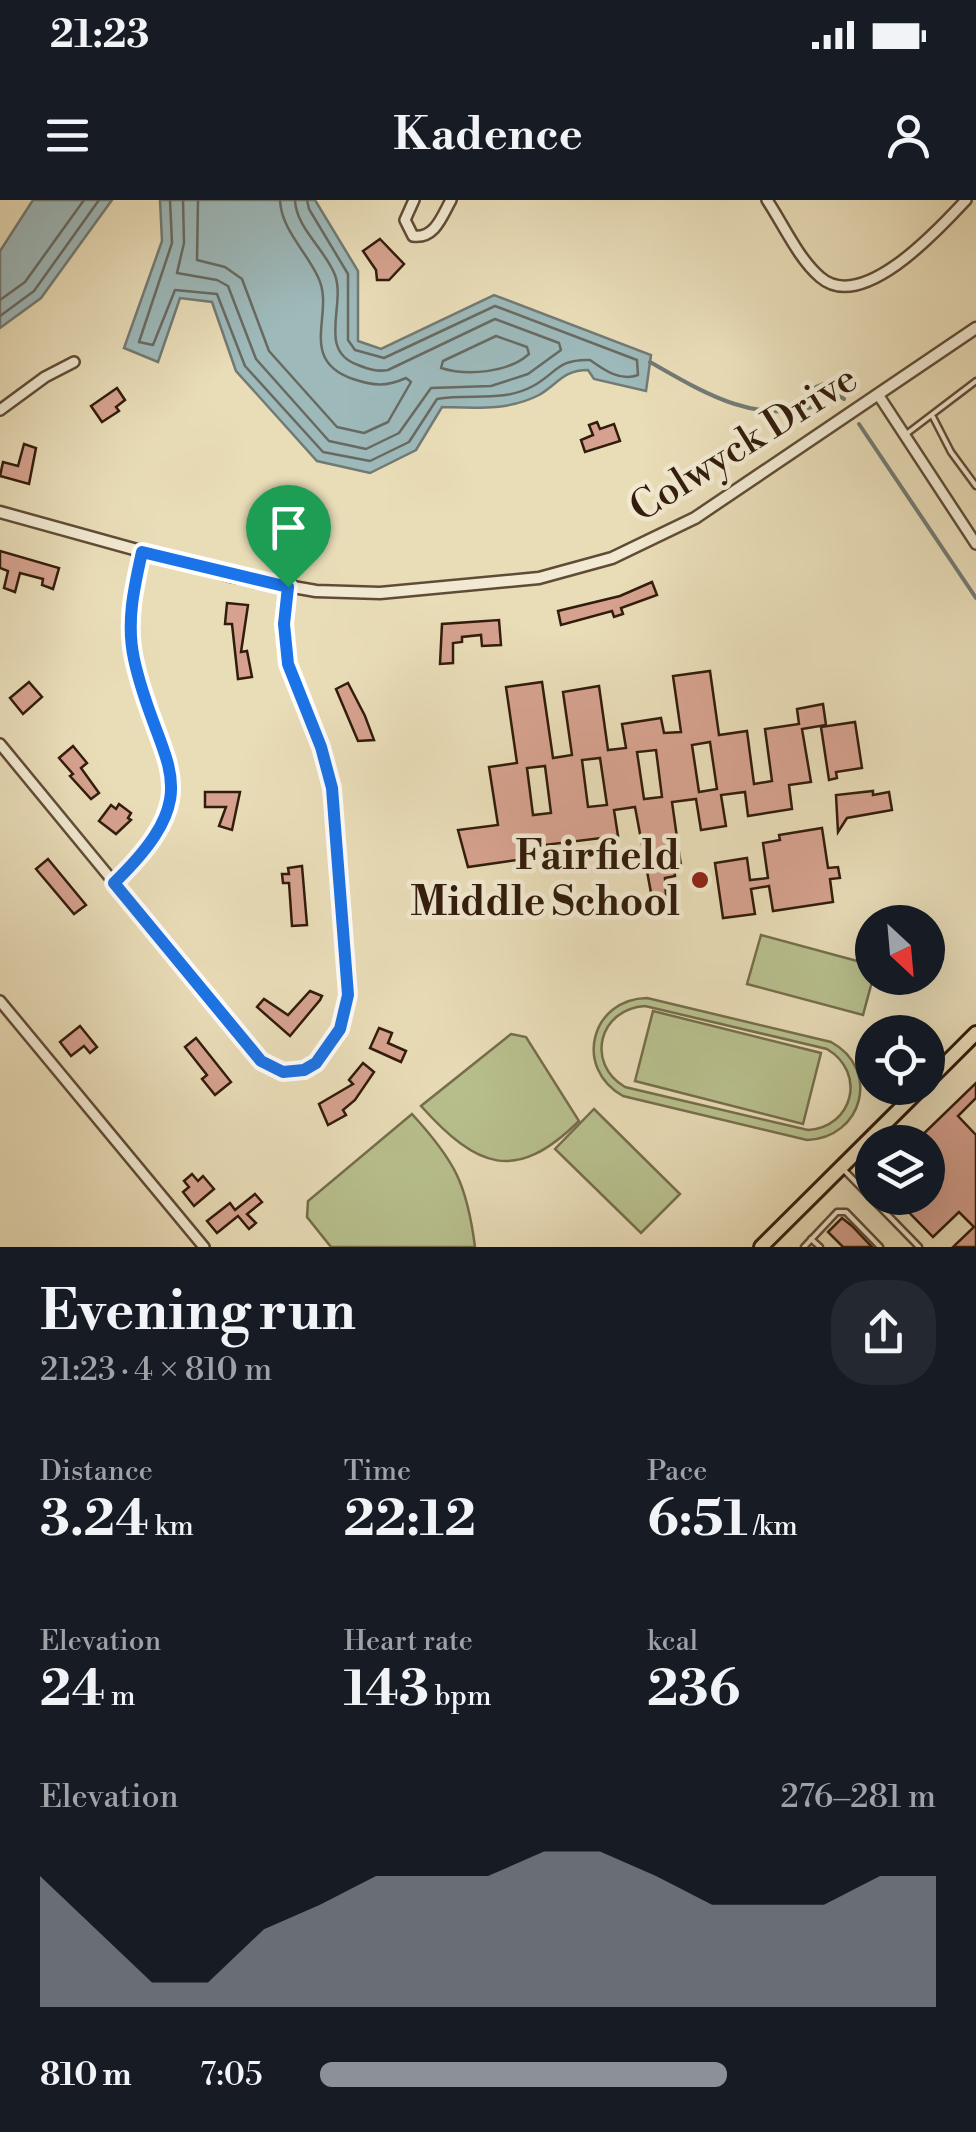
<!DOCTYPE html>
<html lang="en">
<head>
<meta charset="utf-8">
<style>
	body { margin:0; font-family:"Libre Bodoni",serif; background:#242831; color:#f1f3f6; height:100vh; display:flex; flex-direction:column; font-size:38px; white-space:nowrap }
	* { box-sizing:border-box; margin:0 }
	p { font-size:32px; color:#9ea1a6 }
	.icon { flex:none; width:55px; height:55px; fill:none; stroke:currentColor; stroke-width:2; stroke-linecap:round; stroke-linejoin:round }
	.map { position:relative; height:1047px; overflow:hidden }
	.sheet { display:flex; flex-direction:column; background:#171b24; flex:1 }
	.sheet>* { flex:none }
	.needle { width:65px; rotate:154deg }
	.controls { position:absolute; left:855px; top:705px; display:grid; gap:20px }
	.controls a { display:grid; place-items:center; width:90px; height:90px; border-radius:50%; background:#171b24; box-shadow:0 10px 40px #0002; font-size:50px }
	.pin { position:absolute; display:grid; place-items:center; width:85px; height:85px; color:#fff; margin:-102px -42px; border-radius:50% 50% 50% 0; rotate:-45deg; box-shadow:0 0 10px #0007 }
	.pin .icon { rotate:45deg }
	.round { display:grid; place-items:center; flex:none; width:105px; height:105px; border-radius:40px; background:#242831 }
	.summary { display:flex; align-items:center; justify-content:space-between; height:170px; padding:0 40px }
	h1 { font-size:55px; font-weight:700; line-height:75px }
	.stats { display:grid; grid-template-columns:repeat(3,1fr); gap:15px; height:170px; padding:10px 40px }
	.stats div { display:grid; align-content:center }
	.stats b { font-size:50px; font-weight:700 }
	.stats small { font-size:28px; font-weight:400 }
	.stats p { font-size:28px }
	.chart { height:280px; padding:20px 40px }
	.chart p { display:flex; justify-content:space-between }
	.chart svg { width:100%; height:180px; margin-top:10px; fill:#8c9099; opacity:.7 }
	ul { padding:0 40px; list-style:none; font-size:32px }
	li { display:grid; grid-template-columns:160px 120px 1fr; align-items:center; height:75px }
	li i { height:25px; border-radius:12px; background:#8c9099 }
	.status { display:flex; justify-content:space-between; align-items:center; height:70px; padding:0 50px; background:#171b24; direction:ltr }
	.status svg { height:28px; fill:currentColor }
	header { display:flex; justify-content:space-between; align-items:center; height:130px; padding:0 40px; background:#171b24; font-size:45px; font-weight:700 }
	.map>svg:first-child { display:block }
</style>
</head>
<body>
<div class="status"><b>21:23</b><svg viewBox="0 0 49 12"><path d="M0 12V9h3v3zM5 12V6h3v6zM10 12V3h3v9zM15 12V0h3v12zM26 1h20v11H26zM47 4h2v5h-2z"/></svg></div>
<header><svg class="icon" aria-label="menu" viewBox="0 0 24 24"><path d="M4 6h16M4 12h16M4 18h16"/></svg>Kadence<svg class="icon" aria-label="person" viewBox="0 0 24 24"><circle cx="12" cy="8" r="4"/><path d="M4 21q1-7 8-7t8 7"/></svg></header>
<div class="map">
<svg width="976" height="1047" viewBox="0 0 976 1047">
	<rect width="100%" height="100%" fill="#e9ddb8"/>
	<filter id="stains"><feTurbulence type="fractalNoise" baseFrequency=".002" numOctaves="4"/><feColorMatrix values="0 0 0 0 .2 0 0 0 0 .09 0 0 0 0 .02 0 0 0 .5 -.17"/></filter>
	<radialGradient id="worn" r=".72"><stop offset=".6" stop-color="#630" stop-opacity="0"/><stop offset="1" stop-color="#630" stop-opacity=".3"/></radialGradient>
	<g fill="#b8c08e" stroke="#756e4c" stroke-width="2.5" fill-rule="evenodd">
		<path d="M761 735 872 765 873 778 863 815 747 784Z"/>
		<path d="M647 798 831 842C881 869 863 938 807 940L623 896C573 868 591 799 647 798ZM645 806 827 849C867 873 853 927 808 930L625 887C585 863 599 809 645 806Z"/>
		<path d="M653 811 821 853 803 924 635 881Z"/>
		<path d="M511 834 526 837 579 921C515 984 477 968 421 906Z"/>
		<path d="M594 909 680 994 641 1033 555 949Z"/>
		<path d="M412 914C455 961 467 984 475 1047H331L307 1017 308 1001Z"/>
	</g>
	<g fill="#9db9ba" stroke="#727a74" stroke-width="2.5">
		<path d="M33 0H112L41 98 0 128V51Z"/>
		<path d="M160 0H315L358 71V141L381 149 494 95 651 155 646 191 594 179 588 170C563 170 558 184 539 195 508 211 475 208 442 207L416 250 370 273 317 261 236 171 212 102 180 98 158 162 124 148 162 41Z"/>
	</g>
	<g fill="none" stroke-linecap="round" stroke-linejoin="round">
		<g stroke="#686a62" stroke-width="2.5">
			<path d="M170 0 172 43 139 142 153 145 175 90 217 94 245 166 323 252 370 261 409 242 437 199C470 193 502 203 533 186 557 173 557 159 590 160 604 170 621 182 638 175L637 160 495 106 384 158 355 150 348 140V74L309 9 307 0"/>
			<path d="M183 0 184 43 177 73 217 80 228 86 256 159 329 241 366 249 399 233 431 188 491 186 528 174 561 150 559 143 495 119 388 170C377 172 368 169 358 165 317 151 346 105 335 75 325 49 296 28 295 0"/>
			<path d="M198 0 197 60 225 67 242 79 269 151 337 227 364 233 388 222 411 182 406 178C386 187 374 186 353 179 296 159 336 113 318 77 306 51 281 29 280 0"/>
			<path d="M0 100 25 82 84 0"/>
			<path d="M0 116 34 91 99 0"/>
			<path d="M496 136 527 147 529 154C508 173 467 176 441 168L443 161Z"/>
		</g>
		<g stroke="#727a74" stroke-width="4">
			<path d="M650 162C701 191 754 225 815 206L816 187 823 184 844 199"/>
			<path d="M859 224 976 398"/>
		</g>
	</g>
	<g fill="#d6a28f" stroke="#321c0b" stroke-width="2.5" fill-rule="evenodd">
		<path d="M380 39 404 64 389 80H377L376 70 363 51Z"/>
		<path d="M117 188 125 200 116 207 119 211 102 222 91 206Z"/>
		<path d="M597 222 600 229 614 224 620 241 585 252 581 240 593 235 589 225Z"/>
		<path d="M24 244 36 248 29 284 0 276 3 262 18 266Z"/>
		<path d="M0 351 59 368 53 389 42 385 43 379 20 373 15 392 4 388 8 371 0 368Z"/>
		<path d="M652 382 657 395 621 408 623 414 614 417 612 411 561 425 558 411 620 396Z"/>
		<path d="M227 403 248 405 241 452 247 451 252 477 238 479 232 424H225Z"/>
		<path d="M499 420 501 445 482 446 481 435 462 437V442L453 443V463L440 464 442 424Z"/>
		<path d="M710 471 719 535 747 531 754 584 772 581 765 529 799 524 797 509 823 504 826 525 802 529 811 582 789 585 792 609 748 616 745 592 721 595 726 626 701 630 696 599 672 602 681 666 674 667 675 676 665 678 666 696 652 698 635 607 614 610 618 636 536 646 538 657 468 667 458 630 498 625 489 567 517 563 506 487 542 482 553 558 572 555 563 492 599 486 608 550 626 548 622 524 661 518 664 533 681 532 673 476ZM710 542 717 589 699 592 692 545ZM656 550 662 597 644 599 637 552ZM600 558 607 605 588 607 582 560ZM545 566 551 613 533 615 527 568Z"/>
		<path d="M29 482 42 497 23 514 10 498Z"/>
		<path d="M348 483 365 516 374 540 358 541 336 489Z"/>
		<path d="M855 522 862 568 836 572 837 578 829 580 821 527Z"/>
		<path d="M73 546 87 563 81 568 99 593 91 599 70 576 73 574 59 558Z"/>
		<path d="M873 591V595L889 592 892 610 847 618 838 632 836 595Z"/>
		<path d="M205 592H240L232 630 219 626 226 607H205Z"/>
		<path d="M119 604 131 613 128 618 131 620 116 634 99 621 111 605 116 609Z"/>
		<path d="M822 628 828 668 838 667 840 678 830 679 833 702 773 711 769 686 751 689 755 714 723 718 715 663 747 658 750 680 768 678 763 643 780 640 779 635Z"/>
		<path d="M48 659 86 705 74 714 36 669Z"/>
		<path d="M302 666 307 725 292 726 289 683H283L282 674H289L288 668Z"/>
		<path d="M310 791 322 796 320 800 290 836 257 807 264 799 288 815Z"/>
		<path d="M80 826 97 847 90 853 84 846 71 856 60 842Z"/>
		<path d="M379 828 392 833 388 843 406 851 401 862 370 848Z"/>
		<path d="M196 838 231 882 215 895 202 879 207 875 185 847Z"/>
		<path d="M363 863 374 872 355 900 343 910 346 915 328 925 319 904 353 884 349 880Z"/>
		<path d="M976 883V898L958 916 976 935V1047H953L974 1027 959 1012 933 1037 895 998H928V942H915Z"/>
		<path d="M192 974 198 981 203 976 214 989 194 1006 183 992 189 987 184 981Z"/>
		<path d="M255 994 262 1002 247 1014 256 1023 249 1029 238 1016 217 1033 207 1021 230 1003 235 1010Z"/>
		<path d="M842 1018 852 1026 872 1047H843L828 1032Z"/>
	</g>
	<g fill="none" stroke-linecap="round" stroke-linejoin="round">
		<defs>
			<g id="service">
				<path d="M933 217 951 252 976 286"/>
				<path d="M905 235 976 181"/>
				<path d="M842 968 919 1047"/>
				<path d="M811 1039 820 1047"/>
				<path d="M804 1047 837 1012H846L880 1047"/>
			</g>
			<g id="minor">
				<path d="M414 0 405 20 413 36C435 39 442 16 451 0"/>
				<path d="M767 0C783 24 798 58 820 77 862 114 939 29 966 0"/>
				<path d="M879 196 976 344"/>
				<path d="M0 210 45 177 74 162"/>
				<path d="M0 544 261 861 283 873 304 870 315 863 340 829 348 795 331 588 321 547 293 483 284 444 292 351 288 343 262 326"/>
				<path d="M114 683C214 586 157 567 134 459 126 422 134 388 142 352"/>
				<path d="M0 801 204 1047"/>
			</g>
			<path id="tertiary" d="M0 312 231 376 316 391 380 393 539 378 612 358 695 318 976 128"/>
			<g id="primary">
				<path d="M928 881 976 833"/>
				<path d="M761 1047 921 888"/>
			</g>
		</defs>
		<use href="#service" stroke="#604c36" stroke-width="9"/>
		<use href="#minor" stroke="#604c36" stroke-width="14"/>
		<use href="#tertiary" stroke="#604c36" stroke-width="15"/>
		<use href="#primary" stroke="#321c0b" stroke-width="18"/>
		<use href="#service" stroke="#f1e9d1" stroke-width="4"/>
		<use href="#minor" stroke="#f1e9d1" stroke-width="9"/>
		<use href="#tertiary" stroke="#f1e9d1" stroke-width="10"/>
		<use href="#primary" stroke="#e9ddb8" stroke-width="12"/>
	</g>
	<g fill="none" stroke-linecap="round" stroke-linejoin="round">
		<defs>
			<path id="route" d="M142 352 288 387 284 424 288 464 321 547 332 588 348 795 340 829 316 863 304 870 283 872 261 861 114 683C214 586 157 566 134 459 126 422 134 388 142 352Z"/>
		</defs>
		<use href="#route" stroke="#fff" stroke-width="20"/>
		<use href="#route" stroke="#1a73e8" stroke-width="12"/>
	</g>
	<circle fill="#8f2418" stroke="#f1e9d1" stroke-width="4" cx="700" cy="680" r="10"/>
	<g text-anchor="middle" dominant-baseline="central" stroke-width="9" stroke-linejoin="round" paint-order="stroke">
		<g font-size="40" fill="#321c0b" stroke="#f1e9d1">
			<text transform="translate(744 244) rotate(-32)">Colwyck Drive</text>
		</g>
		<g font-size="40" font-weight="bold" fill="#321c0b" stroke="#f1e9d1" text-anchor="end">
			<text x="680" y="657">Fairfield<tspan x="680" dy="46">Middle School</tspan></text>
		</g>
	</g>
	<rect width="100%" height="100%" filter="url(#stains)"/>
	<rect width="100%" height="100%" fill="url(#worn)"/>
</svg>
<div class="controls">
<a><svg class="needle" viewBox="-14 -14 28 28"><path d="M0-13l5 13h-10z" fill="#e53935"/><path d="M0 13l5-13h-10z" fill="#9ea1a6"/></svg></a>
<a><svg class="icon" aria-label="locate" viewBox="0 0 24 24"><circle cx="12" cy="12" r="6"/><path d="M12 2v4M12 18v4M2 12h4M18 12h4"/></svg></a>
<a><svg class="icon" aria-label="layers" viewBox="0 0 24 24"><path d="M12 4l9 5-9 5-9-5zM3 14l9 5 9-5"/></svg></a>
</div>
<div class="pin" style="left:288px;top:387px;background:#1e9e55"><svg class="icon" aria-label="arrive" viewBox="0 0 24 24"><path d="M6 21V4h12l-3 4 3 4H6"/></svg></div>
</div>
<section class="sheet">
<div class="summary"><div><h1>Evening run</h1><p>21:23 · 4 × 810 m</p></div><a class="round"><svg class="icon" aria-label="share" viewBox="0 0 24 24"><path d="M12 15V3M7 8l5-5 5 5M5 13v7h14v-7"/></svg></a></div>
<div class="stats">
<div><p>Distance</p><b>3.24<small> km</small></b></div>
<div><p>Time</p><b>22:12</b></div>
<div><p>Pace</p><b>6:51<small> /km</small></b></div>
</div>
<div class="stats">
<div><p>Elevation</p><b>24<small> m</small></b></div>
<div><p>Heart rate</p><b>143<small> bpm</small></b></div>
<div><p>kcal</p><b>236</b></div>
</div>
<div class="chart"><p><span>Elevation</span>276–281 m</p>
<svg viewBox="0 0 160 44" preserveAspectRatio="none"><path d="M0 44V12L10 25L20 38L30 38L40 25L50 19L60 12L70 12L80 12L90 6L100 6L110 12L120 19L130 19L140 19L150 12L160 12V44z"/></svg>
</div>
<ul>
<li><b>810 m</b>7:05<i style="width:66%"></i></li>
</ul>
</section>
</body>
</html>
